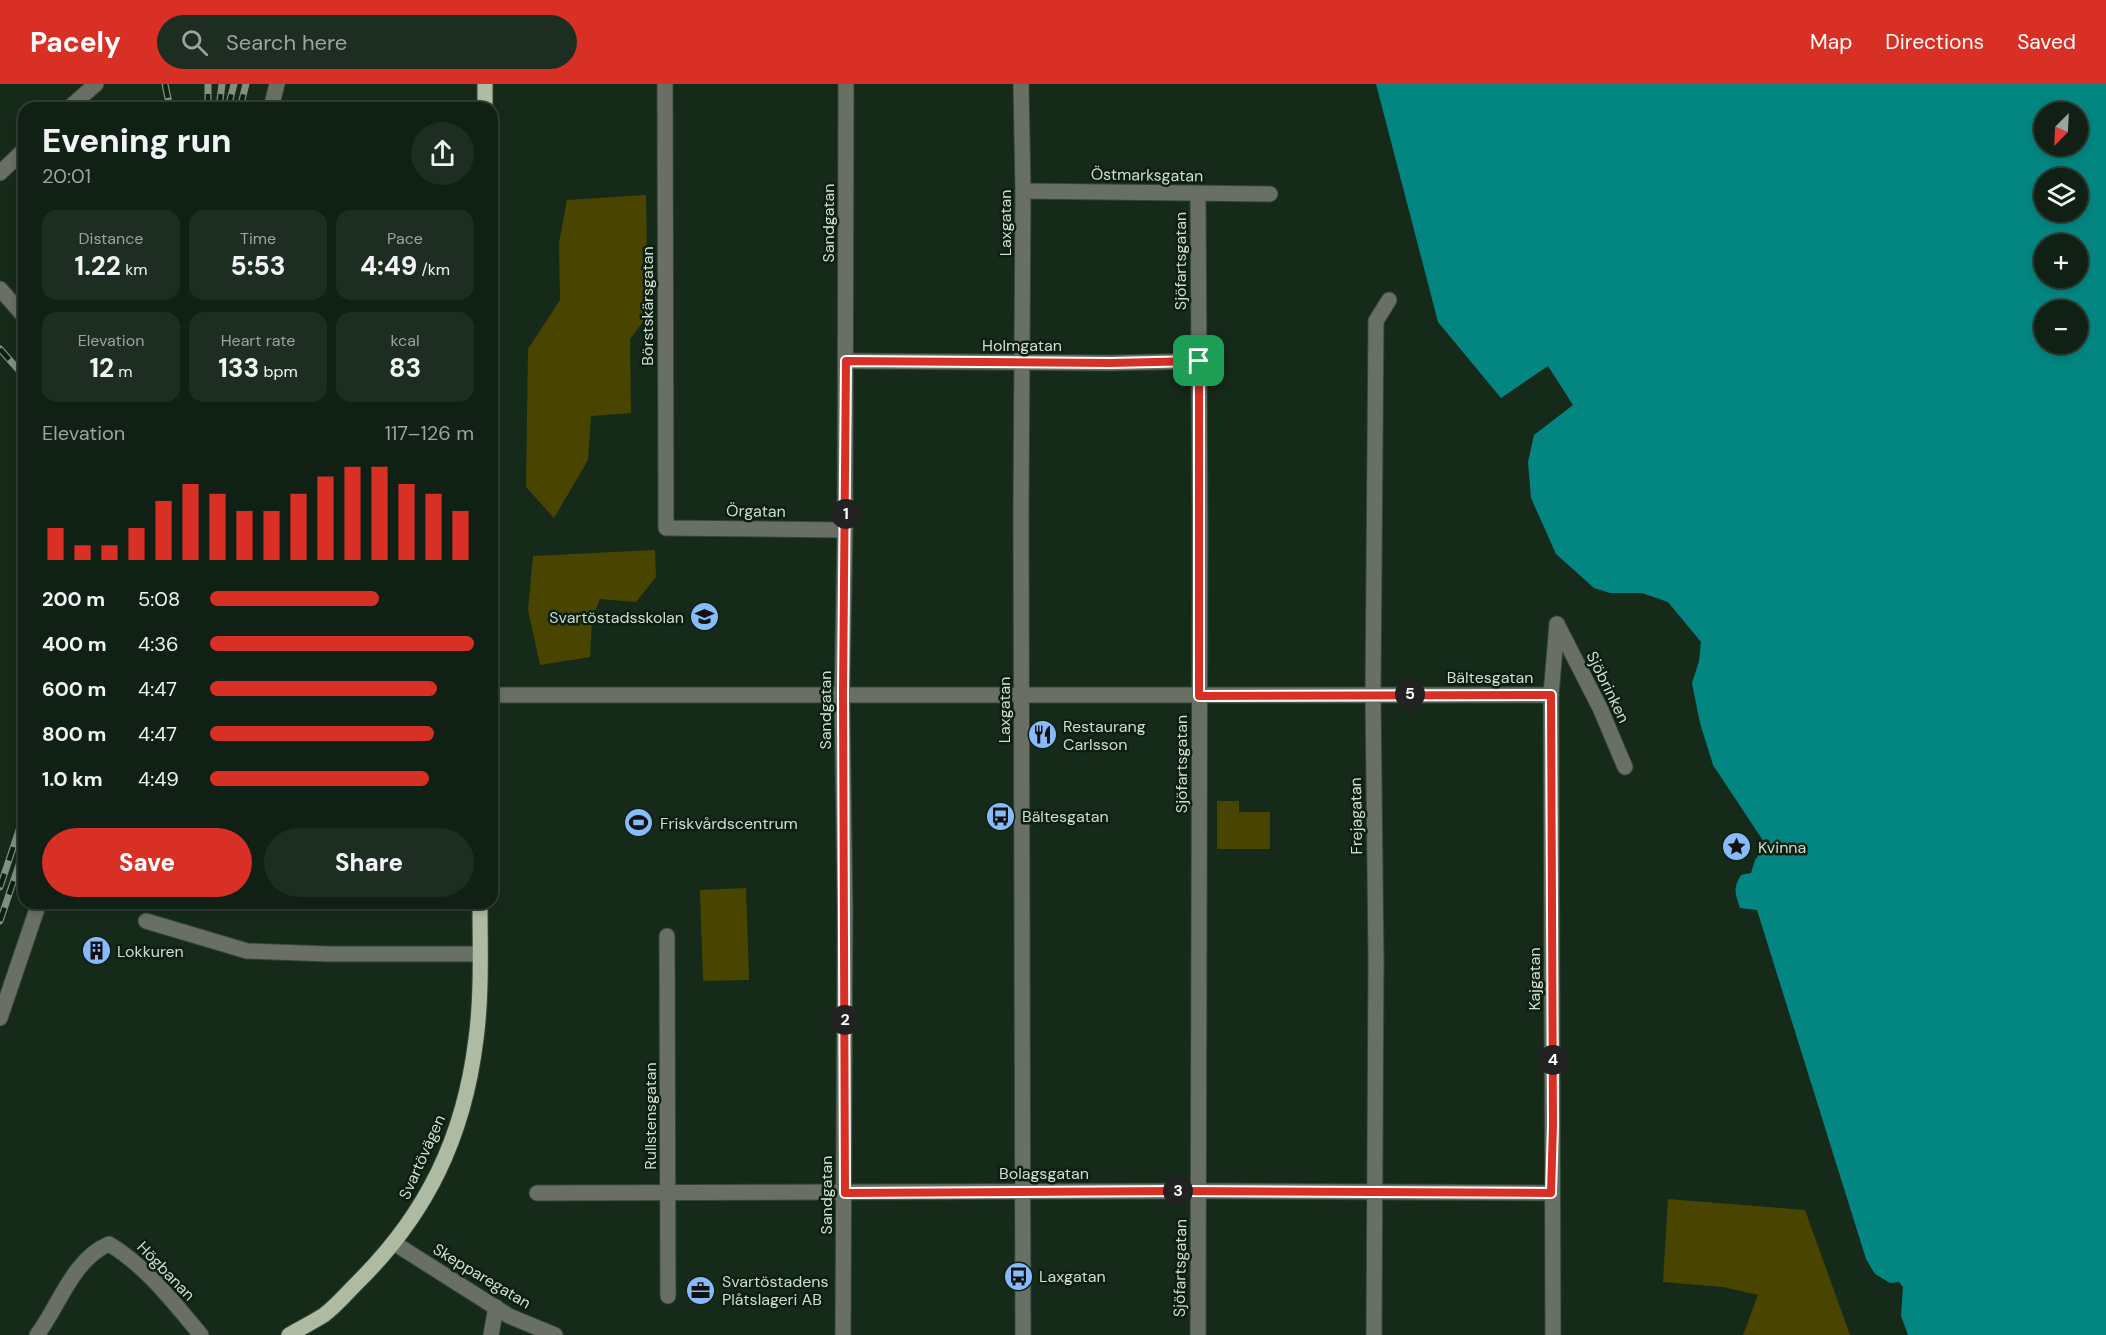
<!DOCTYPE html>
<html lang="en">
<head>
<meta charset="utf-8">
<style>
	body { margin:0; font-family:"DM Sans",sans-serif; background:#1e2d22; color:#f1f3f6; height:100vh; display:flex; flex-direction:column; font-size:22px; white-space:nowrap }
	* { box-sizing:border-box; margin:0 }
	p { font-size:20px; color:#9ca3a0 }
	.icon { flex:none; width:33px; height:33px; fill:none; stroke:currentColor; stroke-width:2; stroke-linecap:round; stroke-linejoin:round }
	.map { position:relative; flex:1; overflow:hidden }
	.details { position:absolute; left:18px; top:18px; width:480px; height:807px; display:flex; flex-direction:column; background:#102014; border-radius:18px; box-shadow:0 3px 9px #0003,0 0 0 2px #303e34 }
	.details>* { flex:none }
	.needle { width:39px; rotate:204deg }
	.tools { position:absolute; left:2034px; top:18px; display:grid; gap:12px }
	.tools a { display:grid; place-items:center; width:54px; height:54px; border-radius:50%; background:#102014; box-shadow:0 3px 9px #0003,0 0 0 2px #303e34; font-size:30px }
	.pin { position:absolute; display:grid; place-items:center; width:51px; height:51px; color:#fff; margin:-26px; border-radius:12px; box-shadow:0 3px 9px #0006 }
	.km { position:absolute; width:30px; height:30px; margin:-15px; border-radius:50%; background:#222; color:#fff; font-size:16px; line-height:30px; text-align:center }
	.round { display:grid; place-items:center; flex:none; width:63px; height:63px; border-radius:32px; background:#1e2d22 }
	.summary { display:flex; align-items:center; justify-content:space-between; height:102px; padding:0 24px }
	h1 { font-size:33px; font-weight:800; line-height:45px }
	.figures { display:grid; grid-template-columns:repeat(3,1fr); gap:9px; height:102px; padding:6px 24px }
	.figures div { display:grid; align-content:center; border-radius:15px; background:#1e2d22; text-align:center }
	.figures b { font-size:26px; font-weight:800 }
	.figures small { font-size:16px; font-weight:400 }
	.figures p { font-size:16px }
	.chart { height:168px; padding:12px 24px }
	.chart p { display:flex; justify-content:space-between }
	.chart svg { width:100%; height:108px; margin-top:6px; stroke:#d93025; stroke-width:6 }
	.action { display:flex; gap:12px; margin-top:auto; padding:12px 24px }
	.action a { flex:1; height:69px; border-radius:36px; background:#d93025; color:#fff; font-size:24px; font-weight:800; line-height:69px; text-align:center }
	.action a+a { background:#1e2d22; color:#f1f3f6 }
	ul { padding:0 24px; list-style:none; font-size:20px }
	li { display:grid; grid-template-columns:96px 72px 1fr; align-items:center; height:45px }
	li i { height:15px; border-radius:8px; background:#d93025 }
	header { display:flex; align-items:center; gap:36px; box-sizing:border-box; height:84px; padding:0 30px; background:#d93025; color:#fff }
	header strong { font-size:28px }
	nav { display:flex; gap:33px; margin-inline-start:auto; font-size:21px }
	.search { width:420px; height:54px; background:#1e2d22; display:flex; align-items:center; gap:15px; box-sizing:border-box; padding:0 21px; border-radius:33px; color:#9ca3a0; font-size:22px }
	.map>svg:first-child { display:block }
</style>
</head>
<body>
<header>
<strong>Pacely</strong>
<div class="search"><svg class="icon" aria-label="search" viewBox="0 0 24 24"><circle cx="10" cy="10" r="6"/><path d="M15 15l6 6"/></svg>Search here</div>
<nav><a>Map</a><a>Directions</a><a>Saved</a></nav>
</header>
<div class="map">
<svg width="2106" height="1251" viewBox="0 0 2106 1251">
	<rect width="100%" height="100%" fill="#162a1a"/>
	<g fill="#494501">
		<path d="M646 111 648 231 630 255 631 329 591 332 588 376 554 434 526 403 528 265 560 216 559 159 567 116Z"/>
		<path d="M655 466 656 493 636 518 600 515 592 534 590 573 540 581 528 526 533 472Z"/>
		<path d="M1217 717H1239V728H1270V765H1217Z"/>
		<path d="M746 804 749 896 703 897 700 806Z"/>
		<path d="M1668 1115 1805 1126 1850 1251H1743L1758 1211 1723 1203 1663 1198Z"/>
	</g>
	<path fill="#038682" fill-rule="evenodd" d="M1376 0H2106V1251H1908L1901 1232 1903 1203 1899 1198 1890 1199 1875 1190 1866 1175 1757 826 1740 824C1735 810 1733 804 1741 791L1751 789 1755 776 1766 761 1713 681 1700 639 1692 599 1699 577 1701 558 1668 518 1642 509H1610L1594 504 1556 470 1531 414 1528 378 1534 351 1573 321 1548 282 1501 314 1438 238ZM2044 28H2078V62H2044ZM2044 94H2078V128H2044ZM2044 160H2078V194H2044ZM2044 226H2078V260H2044Z"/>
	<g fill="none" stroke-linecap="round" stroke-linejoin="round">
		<defs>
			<g id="minor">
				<path d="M665 0 666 444 845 446"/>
				<path d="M1021 0 1023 107 1021 428 1023 1251"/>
				<path d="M69 24 96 0"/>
				<path d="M271 24 277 0"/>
				<path d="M0 89 24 66"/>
				<path d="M1023 107 1270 110"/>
				<path d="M1198 110 1200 446 1198 1251"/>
				<path d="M0 205 24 232"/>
				<path d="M846 277 1111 279 1199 277"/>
				<path d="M1557 540 1600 624 1625 683"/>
				<path d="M492 611H1551"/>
				<path d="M146 837 247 867 329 870H480"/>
				<path d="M667 852 668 1212"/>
				<path d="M0 934 39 819"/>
				<path d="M537 1109 1220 1107 1551 1109"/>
				<path d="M394 1159 509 1232 555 1251"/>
				<path d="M37 1251C59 1222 73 1175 109 1160 146 1182 173 1218 201 1251"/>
				<path d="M491 1251 496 1223"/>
				<path d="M843 1251 845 824 842 611 845 446 846 0"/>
				<path d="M1374 1251 1376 875 1373 610 1376 237 1389 216"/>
				<path d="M1553 1251 1551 611 1557 540"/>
			</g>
			<g id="major">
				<path d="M485 0V24"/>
				<path d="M289 1251C301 1244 313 1238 324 1231 336 1222 347 1209 357 1199 427 1130 464 1053 476 955 482 910 480 864 480 819"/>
			</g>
		</defs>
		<use href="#minor" stroke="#344737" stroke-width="17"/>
		<use href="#major" stroke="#344737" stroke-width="17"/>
		<use href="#minor" stroke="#696f64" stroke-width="15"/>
		<use href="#major" stroke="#afbaa3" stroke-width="15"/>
		<defs>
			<g id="rail">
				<path d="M165 0 170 24"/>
				<path d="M208 24V0"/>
				<path d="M219 24 222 0"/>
				<path d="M228 24 234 0"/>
				<path d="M240 24 246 0"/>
				<path d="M0 265 24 292"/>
				<path d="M0 803 24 731"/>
				<path d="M0 837 24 766"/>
			</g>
		</defs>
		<use href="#rail" stroke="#7f8f82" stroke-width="7"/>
		<use href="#rail" stroke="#0c2010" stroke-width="4.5" stroke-dasharray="14" stroke-linecap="butt"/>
	</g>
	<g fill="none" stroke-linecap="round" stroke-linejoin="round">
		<defs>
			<path id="route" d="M846 277 1111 279 1199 277V612L1551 611 1553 1041 1551 1109 1178 1107 845 1109 843 610Z"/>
		</defs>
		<use href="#route" stroke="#fff" stroke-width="12"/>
		<use href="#route" stroke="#d93025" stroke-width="8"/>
	</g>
	<defs>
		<symbol id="school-disc" viewBox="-11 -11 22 22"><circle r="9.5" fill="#87bbfb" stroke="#0c2010"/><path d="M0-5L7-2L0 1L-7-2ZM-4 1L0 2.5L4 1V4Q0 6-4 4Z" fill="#111"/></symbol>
		<symbol id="restaurant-disc" viewBox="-11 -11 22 22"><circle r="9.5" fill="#87bbfb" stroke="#0c2010"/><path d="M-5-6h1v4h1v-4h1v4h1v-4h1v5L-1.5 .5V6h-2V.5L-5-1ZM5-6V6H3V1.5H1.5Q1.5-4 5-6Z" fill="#111"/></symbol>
		<symbol id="bus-disc" viewBox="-11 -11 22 22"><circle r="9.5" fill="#87bbfb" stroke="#0c2010"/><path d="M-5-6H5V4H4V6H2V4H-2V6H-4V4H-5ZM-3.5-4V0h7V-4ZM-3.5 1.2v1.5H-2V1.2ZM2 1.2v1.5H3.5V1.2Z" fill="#111"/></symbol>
		<symbol id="stadium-disc" viewBox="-11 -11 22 22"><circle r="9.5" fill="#87bbfb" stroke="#0c2010"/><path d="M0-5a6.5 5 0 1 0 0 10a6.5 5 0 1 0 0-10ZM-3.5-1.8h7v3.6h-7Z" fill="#111"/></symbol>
		<symbol id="sight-disc" viewBox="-11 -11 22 22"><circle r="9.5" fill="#87bbfb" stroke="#0c2010"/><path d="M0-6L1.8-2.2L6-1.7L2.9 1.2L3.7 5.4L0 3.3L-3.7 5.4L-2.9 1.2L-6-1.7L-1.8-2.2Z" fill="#111"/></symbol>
		<symbol id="building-disc" viewBox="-11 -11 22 22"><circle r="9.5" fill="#87bbfb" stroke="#0c2010"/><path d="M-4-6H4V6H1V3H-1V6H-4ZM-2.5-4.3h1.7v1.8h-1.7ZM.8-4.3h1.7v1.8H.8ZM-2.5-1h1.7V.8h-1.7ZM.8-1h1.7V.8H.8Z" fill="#111"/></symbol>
		<symbol id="office-disc" viewBox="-11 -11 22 22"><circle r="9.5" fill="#87bbfb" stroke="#0c2010"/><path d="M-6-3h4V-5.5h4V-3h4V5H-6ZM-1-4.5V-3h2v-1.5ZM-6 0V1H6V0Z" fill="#111"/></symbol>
	</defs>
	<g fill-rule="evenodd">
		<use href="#school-disc" x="688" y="516" width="33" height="33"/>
		<use href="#restaurant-disc" x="1026" y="634" width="33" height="33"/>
		<use href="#bus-disc" x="984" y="716" width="33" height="33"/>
		<use href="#stadium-disc" x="622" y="722" width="33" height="33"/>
		<use href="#sight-disc" x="1720" y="746" width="33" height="33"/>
		<use href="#building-disc" x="80" y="850" width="33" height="33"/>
		<use href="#bus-disc" x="1002" y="1176" width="33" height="33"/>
		<use href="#office-disc" x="684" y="1190" width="33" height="33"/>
	</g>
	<g text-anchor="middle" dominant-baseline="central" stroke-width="5" stroke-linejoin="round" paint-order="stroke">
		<g font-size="16" fill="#d0ddd2" stroke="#0c2010">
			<text transform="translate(1147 91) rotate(1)">Östmarksgatan</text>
			<text transform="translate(828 139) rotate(-90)">Sandgatan</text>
			<text transform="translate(1005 139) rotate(-90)">Laxgatan</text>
			<text transform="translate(1180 177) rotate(-90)">Sjöfartsgatan</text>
			<text transform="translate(647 222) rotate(-90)">Börstskärsgatan</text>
			<text x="1022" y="261">Holmgatan</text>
			<text transform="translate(756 427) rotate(1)">Örgatan</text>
			<text x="1490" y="593">Bältesgatan</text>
			<text transform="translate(1608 603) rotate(64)">Sjöbrinken</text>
			<text transform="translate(825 626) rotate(-90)">Sandgatan</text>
			<text transform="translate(1004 626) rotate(-90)">Laxgatan</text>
			<text transform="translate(1181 680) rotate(-90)">Sjöfartsgatan</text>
			<text transform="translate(1356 732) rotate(-91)">Frejagatan</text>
			<text transform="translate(1534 895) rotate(-90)">Kajgatan</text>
			<text transform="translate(650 1032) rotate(-90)">Rullstensgatan</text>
			<text transform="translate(422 1073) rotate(-66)">Svartövägen</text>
			<text x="1044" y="1089">Bolagsgatan</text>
			<text transform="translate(826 1111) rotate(-90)">Sandgatan</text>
			<text transform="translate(1180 1184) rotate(-89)">Sjöfartsgatan</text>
			<text transform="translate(166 1187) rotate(46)">Högbanan</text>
			<text transform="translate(482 1192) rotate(31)">Skepparegatan</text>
		</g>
		<g font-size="16" fill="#d0ddd2" stroke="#0c2010" text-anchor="start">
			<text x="684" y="533" text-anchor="end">Svartöstadsskolan</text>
			<text x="1063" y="642">Restaurang<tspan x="1063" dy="18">Carlsson</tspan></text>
			<text x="1022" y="732">Bältesgatan</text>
			<text x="660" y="739">Friskvårdscentrum</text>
			<text x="1758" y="763">Kvinna</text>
			<text x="117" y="867">Lokkuren</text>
			<text x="1039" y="1192">Laxgatan</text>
			<text x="722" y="1197">Svartöstadens<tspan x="722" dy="18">Plåtslageri AB</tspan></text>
		</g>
	</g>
</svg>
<div class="tools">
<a><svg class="needle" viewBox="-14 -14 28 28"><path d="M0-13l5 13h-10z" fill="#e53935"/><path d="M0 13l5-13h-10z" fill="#9ca3a0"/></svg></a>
<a><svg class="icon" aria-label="layers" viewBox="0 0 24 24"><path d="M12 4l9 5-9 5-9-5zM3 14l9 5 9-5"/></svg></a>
<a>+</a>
<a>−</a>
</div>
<div class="pin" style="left:1199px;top:277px;background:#1e9e55"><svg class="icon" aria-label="arrive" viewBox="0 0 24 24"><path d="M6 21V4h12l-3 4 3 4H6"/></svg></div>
<b class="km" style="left:846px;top:430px">1</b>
<b class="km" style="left:845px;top:936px">2</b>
<b class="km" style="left:1178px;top:1107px">3</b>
<b class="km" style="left:1553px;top:976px">4</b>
<b class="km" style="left:1410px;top:610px">5</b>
<section class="details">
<div class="summary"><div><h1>Evening run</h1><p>20:01</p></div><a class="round"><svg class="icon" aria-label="share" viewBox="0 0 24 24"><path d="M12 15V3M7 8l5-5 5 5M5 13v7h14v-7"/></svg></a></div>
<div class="figures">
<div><p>Distance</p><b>1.22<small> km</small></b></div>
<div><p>Time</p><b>5:53</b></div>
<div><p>Pace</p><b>4:49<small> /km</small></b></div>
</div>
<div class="figures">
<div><p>Elevation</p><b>12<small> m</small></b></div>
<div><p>Heart rate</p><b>133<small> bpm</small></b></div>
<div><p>kcal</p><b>83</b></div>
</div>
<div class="chart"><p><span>Elevation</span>117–126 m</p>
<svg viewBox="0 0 160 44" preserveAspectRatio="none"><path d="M5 44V31M15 44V38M25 44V38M35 44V31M45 44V20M55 44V13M65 44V17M75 44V24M85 44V24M95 44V17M105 44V10M115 44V6M125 44V6M135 44V13M145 44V17M155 44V24"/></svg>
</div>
<ul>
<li><b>200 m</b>5:08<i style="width:64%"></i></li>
<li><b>400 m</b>4:36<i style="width:100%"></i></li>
<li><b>600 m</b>4:47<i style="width:86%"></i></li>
<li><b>800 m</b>4:47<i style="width:85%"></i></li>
<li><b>1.0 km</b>4:49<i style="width:83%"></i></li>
</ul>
<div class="action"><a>Save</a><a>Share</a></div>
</section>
</div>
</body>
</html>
